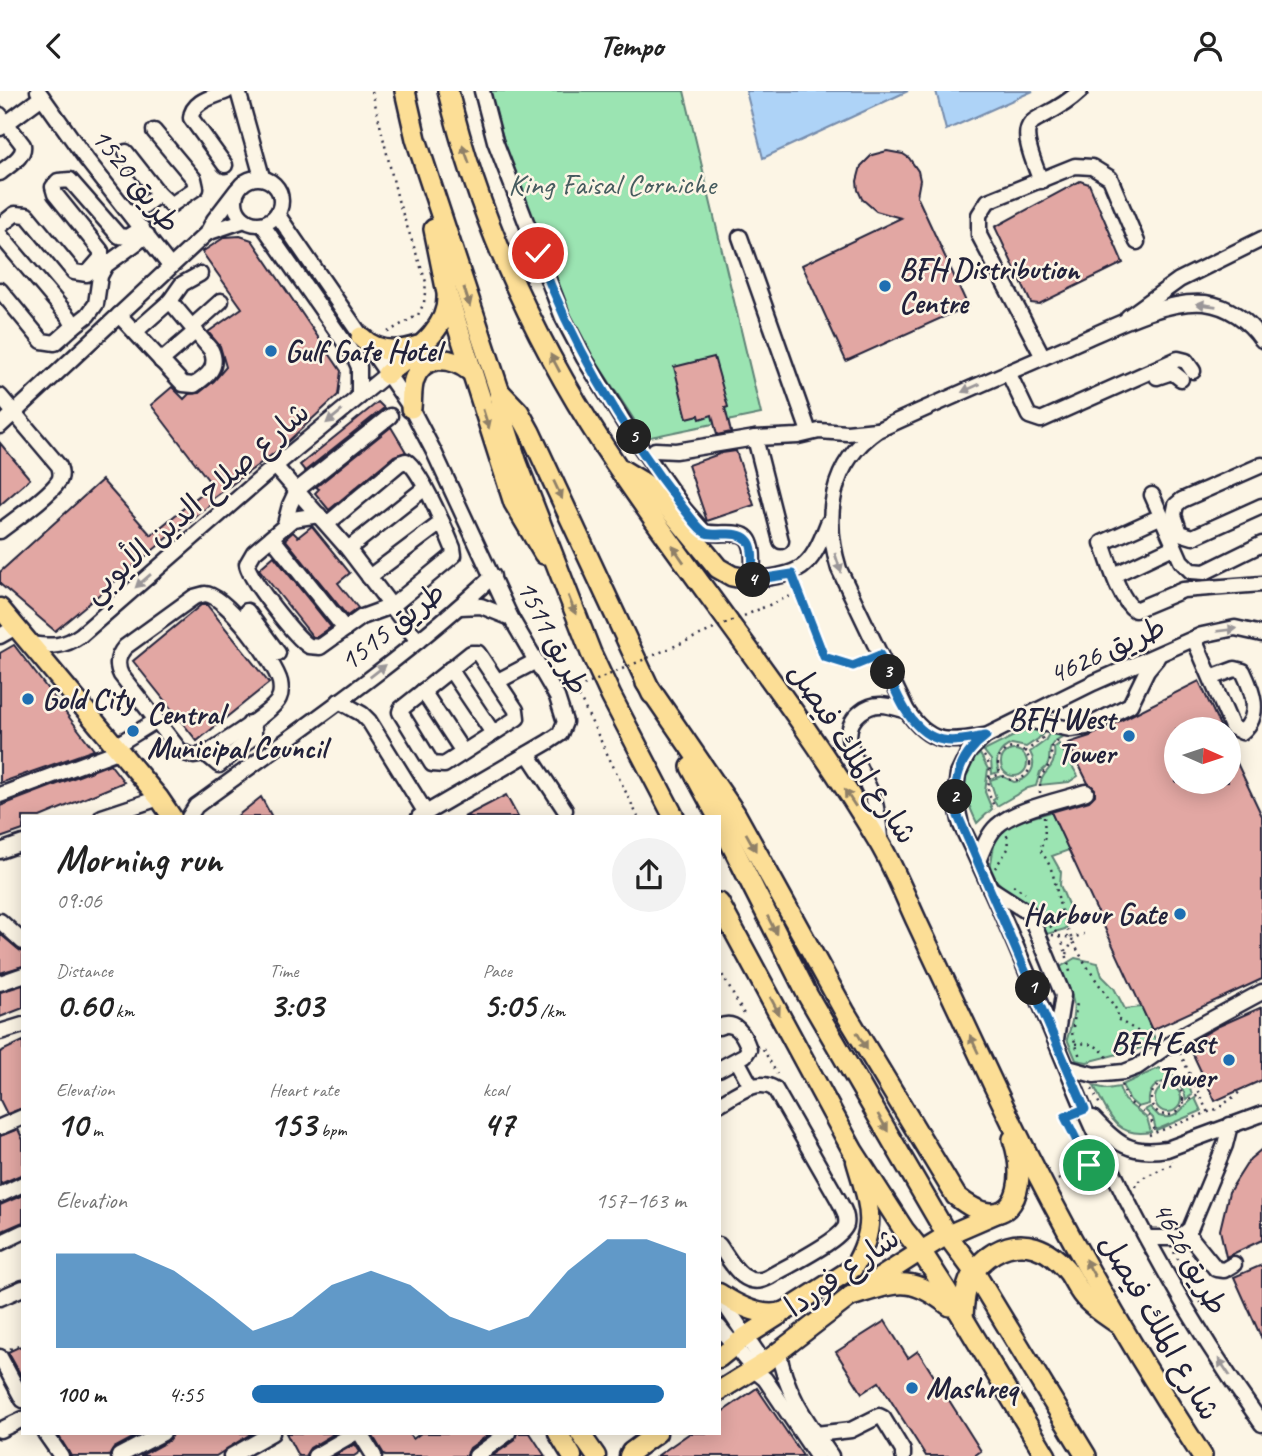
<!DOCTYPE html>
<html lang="en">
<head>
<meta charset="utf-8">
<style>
	body { margin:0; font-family:Caveat,"Playpen Sans Arabic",sans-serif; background:#f2f2f2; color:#222; height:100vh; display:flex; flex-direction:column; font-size:26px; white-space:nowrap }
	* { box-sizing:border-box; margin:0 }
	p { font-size:23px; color:#767676 }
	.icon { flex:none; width:38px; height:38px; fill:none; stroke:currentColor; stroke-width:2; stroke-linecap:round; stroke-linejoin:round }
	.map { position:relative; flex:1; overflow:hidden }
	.drawer { position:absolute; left:21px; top:724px; width:700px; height:620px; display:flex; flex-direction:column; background:#fff; border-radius:0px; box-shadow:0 4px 18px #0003 }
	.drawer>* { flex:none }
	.needle { width:46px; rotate:93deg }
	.tools { position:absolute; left:1164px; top:626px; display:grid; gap:14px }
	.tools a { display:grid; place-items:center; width:77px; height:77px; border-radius:50%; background:#fff; box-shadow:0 4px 18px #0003; font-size:35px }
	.pin { position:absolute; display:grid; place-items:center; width:60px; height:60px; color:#fff; margin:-30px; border:4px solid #fff; border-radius:50%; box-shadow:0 2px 7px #0007 }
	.km { position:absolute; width:35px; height:35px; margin:-18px; border-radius:50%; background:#222; color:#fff; font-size:19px; line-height:35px; text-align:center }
	.round { display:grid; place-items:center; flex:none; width:74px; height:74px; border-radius:37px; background:#f2f2f2 }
	.headline { display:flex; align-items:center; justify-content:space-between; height:119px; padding:0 35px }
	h1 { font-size:38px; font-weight:700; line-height:52px }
	.metrics { display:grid; grid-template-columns:repeat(3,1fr); gap:10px; height:119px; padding:7px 35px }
	.metrics div { display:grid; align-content:center }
	.metrics b { font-size:35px; font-weight:700 }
	.metrics small { font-size:19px; font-weight:400 }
	.metrics p { font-size:19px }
	.chart { height:196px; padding:14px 35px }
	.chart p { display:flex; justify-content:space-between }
	.chart svg { width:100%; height:126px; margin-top:7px; fill:#1f6fb2; opacity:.7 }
	ul { padding:0 35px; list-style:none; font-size:23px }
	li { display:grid; grid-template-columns:112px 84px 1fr; align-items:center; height:52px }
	li i { height:18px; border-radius:9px; background:#1f6fb2 }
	header { display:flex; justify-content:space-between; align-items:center; height:91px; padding:0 35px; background:#fff; font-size:32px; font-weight:700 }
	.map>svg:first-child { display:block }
</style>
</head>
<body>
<header><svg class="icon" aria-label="back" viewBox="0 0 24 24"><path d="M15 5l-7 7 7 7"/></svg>Tempo<svg class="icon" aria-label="person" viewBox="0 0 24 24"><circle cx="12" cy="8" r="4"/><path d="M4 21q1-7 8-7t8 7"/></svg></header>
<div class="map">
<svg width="1262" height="1365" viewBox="0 0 1262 1365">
	<rect width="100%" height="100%" fill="#fcf5e5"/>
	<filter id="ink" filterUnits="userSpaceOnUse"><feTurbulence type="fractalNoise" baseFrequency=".0143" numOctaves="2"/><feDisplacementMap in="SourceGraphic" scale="14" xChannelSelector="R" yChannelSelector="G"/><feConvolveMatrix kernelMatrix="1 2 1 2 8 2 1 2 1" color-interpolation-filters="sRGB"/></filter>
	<g filter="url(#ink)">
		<g fill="#9be4b2" stroke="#5e8376" stroke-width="2">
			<path d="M489 0H684L761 323 646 347 575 238 528 130Z"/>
			<path d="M1036 634 1048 637 1038 648 1026 656 1012 653C999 658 994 668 999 681L992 683 991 669 984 660Z"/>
			<path d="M1050 641 1065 642 1064 645C1037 657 1060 669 1040 681L1036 695 1028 697 997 715 993 709 996 707 990 689 1002 685 1014 691C1030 689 1038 675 1030 661L1045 650Z"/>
			<path d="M1059 653 1078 685 1069 691 1040 694C1042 678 1057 680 1054 657Z"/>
			<circle cx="1014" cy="672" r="13"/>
			<path d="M980 663 988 678 985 701 992 718 977 732C965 707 954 683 980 663Z"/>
			<path d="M1051 721 1069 759 1052 765 1061 781 1060 794 1074 828 1065 838 1047 843 1038 827 989 783 995 749 1012 732Z"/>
			<path d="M1075 867 1098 872 1102 885 1114 897 1125 918 1142 916 1157 953 1087 971 1076 969 1067 948C1078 915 1076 907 1057 878Z"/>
			<path d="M1159 977 1188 992 1192 1004 1186 1008C1181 981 1146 987 1149 1013L1138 1016 1130 1009 1122 994Z"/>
			<path d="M1094 995 1107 998 1119 996 1124 1009 1147 1027 1151 1041C1115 1048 1108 1021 1094 995Z"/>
			<circle cx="1168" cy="1008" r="13"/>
			<path d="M1195 1007 1201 1020 1156 1039 1153 1027 1145 1019 1150 1016 1159 1025C1178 1031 1181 1015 1195 1007Z"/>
		</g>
		<g fill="#aed3f7" stroke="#768cac" stroke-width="2">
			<path d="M746 0H908L763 67Z"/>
			<path d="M936 0H1033L946 39Z"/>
		</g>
		<g fill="#e2a7a3" stroke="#22223b" stroke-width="2">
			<path d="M887 60 903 63 909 67 918 80 920 89 917 105 968 215 846 270 802 174 901 127 876 120 862 108 858 99 857 90 861 75 872 64Z"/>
			<path d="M1080 90 1089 93 1123 172 1039 213 1031 212 995 136Z"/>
			<path d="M240 145 252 149 341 280 338 304 281 357 211 409 213 411 172 447 170 445 55 540 0 493V481L102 389 151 444 212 394 151 314 172 296 184 308 189 303 199 302 214 290 226 276 220 255 208 241 242 217 202 161 225 146Z"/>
			<path d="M714 266 728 316 725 317 731 341 717 344 712 324 700 328 699 324 687 327 674 276Z"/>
			<path d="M378 311 384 317 305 380 300 374Z"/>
			<path d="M391 336 406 361 394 365 329 419 315 402 319 398 316 396Z"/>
			<path d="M0 352 30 388 0 414Z"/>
			<path d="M736 360 754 414 707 430 688 374 722 362Z"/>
			<path d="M312 435 350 482 338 492 358 517 347 525 285 448 293 441 298 446Z"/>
			<path d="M274 465 331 536 317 546H313L259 478Z"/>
			<path d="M201 514H207L269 592 197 650 133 570Z"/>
			<path d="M14 554 94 659 0 692V562Z"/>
			<path d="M1199 590 1222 639H1176V691H1228V653L1262 725V888L1152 939 1051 721 1089 710 1095 704V698L1088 692 1068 652 1090 645Z"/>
			<path d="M110 673 124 691 40 726H23V739L0 747V715Z"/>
			<path d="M506 704 518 726H464Z"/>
			<path d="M261 706 272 726H236Z"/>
			<path d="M0 843 23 862V875L0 882Z"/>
			<path d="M23 894V917L0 926V901Z"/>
			<path d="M1262 916V989L1215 1010 1188 953 1219 935Z"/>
			<path d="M23 950V1017L7 1023 0 1009V961Z"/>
			<path d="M18 1038 23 1049V1083L0 1093V1045Z"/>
			<path d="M1262 1058V1149L1226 1166 1220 1139 1229 1101 1250 1068Z"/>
			<path d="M23 1104V1131L0 1141V1114Z"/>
			<path d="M1262 1174V1248L1234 1186Z"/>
			<path d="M885 1230 908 1267 918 1260 981 1360 974 1365H926L879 1291 862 1302 836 1261Z"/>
			<path d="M23 1254V1288L8 1261Z"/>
			<path d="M757 1297 803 1365H657L690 1342H719V1323Z"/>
			<path d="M57 1342H142L114 1357 109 1365H71Z"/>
			<path d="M173 1342H252L216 1365H140L168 1350Z"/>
			<path d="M286 1342H335L310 1357 305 1365H298Z"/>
			<path d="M371 1342H409L413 1348 421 1342H491L470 1357 466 1365H385Z"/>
			<path d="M517 1342H530L545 1365H492L514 1350Z"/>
			<path d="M355 1353 360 1361 354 1365H334Z"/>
		</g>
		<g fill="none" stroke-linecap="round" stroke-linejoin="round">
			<defs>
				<g id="minor">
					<path d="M38 0 87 69 170 175"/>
					<path d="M238 0 262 86"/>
					<path d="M482 0 495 50 563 227 584 267 628 338 684 418 704 441C716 444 727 441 739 443 758 446 752 476 752 489 802 482 809 481 828 432"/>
					<path d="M0 24 23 54C25 66 9 74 0 82"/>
					<path d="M0 37 42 6"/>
					<path d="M126 61 159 103"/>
					<path d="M225 74 191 27C192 10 213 6 227 0"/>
					<circle cx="258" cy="110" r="23"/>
					<path d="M1041 90C1009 12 1037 41 1080 0"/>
					<path d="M277 123 411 317 434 361 511 527 557 606 565 631 560 643 548 651 419 726"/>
					<path d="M132 124 159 103 171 114 196 97 194 88 154 40"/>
					<path d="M262 133 354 265 359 276V306"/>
					<path d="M0 135 15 123 27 124 74 181 87 183 101 167V160L55 103 53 96 58 90 70 89 119 145 127 146 142 137"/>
					<path d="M207 142 245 129"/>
					<path d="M0 144 69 226 74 235 55 252 42 250 0 199"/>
					<path d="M740 146 809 341"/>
					<path d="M170 210 182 193 200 183"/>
					<path d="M119 224 183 293 194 294C208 285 219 276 211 259L170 210 135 241"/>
					<path d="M1128 226 1179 189 1262 148"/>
					<path d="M74 235 88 224 96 213 100 185 106 174 147 144"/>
					<path d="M192 236 221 210"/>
					<path d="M1043 266 979 144V124L988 110 1075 75 1092 76 1110 87 1137 151"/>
					<path d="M161 270 196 240"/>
					<path d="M1008 281 1029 325 1041 329 1178 268 1186 270 1193 280"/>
					<path d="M1157 286 1172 281 1181 288"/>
					<path d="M0 305 59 375C61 381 62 386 58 391 49 405 14 429 0 440"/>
					<path d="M0 335 207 142 214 129 237 99"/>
					<path d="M755 347 798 345 819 340 847 342 876 339"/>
					<path d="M655 359 676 360 755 347 781 450"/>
					<path d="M1262 374 1182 409 1176 414 1174 424 1180 442 1193 446 1262 415"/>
					<path d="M275 375 348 458 418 550"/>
					<path d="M1152 404 1181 470 1191 480 1205 481 1262 453"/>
					<path d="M319 424 293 428 254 461 247 473C248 487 296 547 309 555L320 556 362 526 392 515 454 464 453 457C446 440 420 377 406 370L400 372 327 433"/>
					<path d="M1155 428 1102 452C1109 470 1119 509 1135 519L1183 499 1262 493"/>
					<path d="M285 433 290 414 297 399 390 325"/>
					<path d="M272 447 345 538"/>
					<path d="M348 458 425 397"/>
					<path d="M1114 484 1169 458"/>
					<path d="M369 486 442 431"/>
					<path d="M205 503C226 504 275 571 280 591 281 596 281 603 279 607 275 620 220 653 206 663L194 665 181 661 121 584C116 574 117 565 125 556L194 506Z"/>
					<path d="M460 516 481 515 511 527"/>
					<path d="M247 520 278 562"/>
					<path d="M1262 543 1235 537 1202 544 1093 592 986 645 969 660 958 683 955 706 961 734C1006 827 1044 923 1084 1018 1132 1128 1192 1235 1262 1333"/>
					<path d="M0 545 16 536"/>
					<path d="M1194 548 1232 636 1242 641C1262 624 1253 601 1243 580L1235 578 1211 587"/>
					<path d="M31 553C51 556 64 556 81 544L275 375 387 283"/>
					<path d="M471 562H478L516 619 517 627 444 674 432 673 400 621 401 618Z"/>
					<path d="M450 578 493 642"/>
					<path d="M498 590 536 570"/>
					<path d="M423 600 463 661"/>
					<path d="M339 610 362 623 369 630 426 722"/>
					<path d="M1022 628 1070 638 1086 636 1130 614 1147 579 1157 567"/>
					<path d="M983 645C947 652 929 653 907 620L839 478C823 426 830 372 878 339 941 310 1005 283 1069 255 1107 239 1163 208 1205 212 1229 215 1249 230 1262 249"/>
					<path d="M115 655 157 629"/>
					<path d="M206 663 219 674 254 645V638L250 632"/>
					<path d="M528 663 565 719"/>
					<path d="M0 704 118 660"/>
					<path d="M102 726 159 707"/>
					<path d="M189 726 196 715C297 641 402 570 493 485"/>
					<path d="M880 747C879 735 878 721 874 709 866 683 831 644 861 621 876 609 890 615 907 620"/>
					<path d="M0 760 23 752"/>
					<path d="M978 770C983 759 987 744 997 735 1015 718 1062 709 1086 701"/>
					<path d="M990 797 1029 822 1063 904 1056 948"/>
					<path d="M0 830 23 851"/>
					<path d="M0 892 23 884"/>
					<path d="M719 936C736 928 744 944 749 958L745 964 719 978"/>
					<path d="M0 941 23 934"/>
					<path d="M737 969 751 995"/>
					<path d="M1068 977 1094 984 1124 981 1137 976 1188 941 1262 901"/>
					<path d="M719 1013C735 1004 757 986 775 998L838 1108C842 1116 848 1124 846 1134 842 1149 784 1177 769 1186 744 1200 731 1171 719 1154"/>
					<path d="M1093 1027C1118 1053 1129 1064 1167 1058L1262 1023"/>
					<path d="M0 1036 23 1026"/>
					<path d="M0 1104 23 1093"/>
					<path d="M1187 1142 1216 1178 1224 1179 1234 1173"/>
					<path d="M1148 1147H1179L1190 1138 1225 1054 1230 1034"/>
					<path d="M0 1152 23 1141"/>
					<path d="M719 1205 764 1272"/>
					<path d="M0 1207 23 1197"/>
					<path d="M719 1236 754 1279 765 1288 817 1365"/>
					<path d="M779 1261C784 1300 809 1333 831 1365"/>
					<path d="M0 1266 23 1309"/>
					<path d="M0 1339 23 1328"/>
					<path d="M45 1342 61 1365"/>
					<path d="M360 1342 374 1365"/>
					<path d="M816 1343 851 1339 879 1325 883 1327 903 1360V1365"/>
					<path d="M119 1365 163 1342"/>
					<path d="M231 1365 272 1342"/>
					<path d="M315 1365 355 1342"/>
					<path d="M476 1365 508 1342"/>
				</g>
				<g id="major">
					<path d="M0 517 159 707 172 726"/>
					<path d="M719 1202C737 1214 761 1227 782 1221"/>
					<path d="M719 1267 745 1246 853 1177C879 1134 869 1115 856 1070"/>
					<path d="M719 1300 764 1272 851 1205 921 1160 947 1144 1000 1121"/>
					<path d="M558 1342 572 1365"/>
					<path d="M580 1342 596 1365"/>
					<path d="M629 1365 631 1361 657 1342"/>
				</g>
				<g id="highway">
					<path d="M405 0 416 48 499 299 506 337 517 372 591 562 611 605 674 726"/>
					<path d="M448 0C480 134 541 264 619 378 704 504 802 621 880 753 894 777 905 805 917 831 942 885 968 940 994 995 1054 1122 1125 1247 1202 1365"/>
					<path d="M434 138 447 202 514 412 544 463"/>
					<path d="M361 246C377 262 397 262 418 255"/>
					<path d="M387 283C410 263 448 240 447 207"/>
					<path d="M499 300 519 321 530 341 652 603"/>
					<path d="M411 317C412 308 411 298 414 289 423 261 452 266 470 280"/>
					<path d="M624 380 652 397 718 477 732 485 752 489"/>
					<path d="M646 592 735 722 846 923 956 1105C1011 1150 1030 1097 1013 1048"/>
					<path d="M691 676 718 726"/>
					<path d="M719 729 808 905 947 1144 973 1179 1086 1365"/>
					<path d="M719 812 853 1060 904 1139 921 1160 948 1202 1046 1365"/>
					<path d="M851 1205C897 1191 910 1183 950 1215"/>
					<path d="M963 1226C964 1198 969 1177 994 1162 1023 1145 1050 1157 1069 1182 1075 1191 1079 1202 1087 1209 1096 1218 1107 1225 1117 1232"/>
				</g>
			</defs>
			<use href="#minor" stroke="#22223b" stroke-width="19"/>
			<use href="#major" stroke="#22223b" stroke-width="23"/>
			<use href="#highway" stroke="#22223b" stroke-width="24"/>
			<g stroke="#22223b" stroke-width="2.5" stroke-dasharray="2 5" stroke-linecap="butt">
				<path d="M372 0 398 109 426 191 424 212 418 224 386 242"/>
				<path d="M797 493 824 566 853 575 867 569"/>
				<path d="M762 517 800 501"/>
				<path d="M576 599 638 726"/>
				<path d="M571 601 587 593"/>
				<circle cx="1014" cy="673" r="16"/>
				<path d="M1025 661 1044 646"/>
				<path d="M984 665 990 675 988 701 995 718"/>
				<path d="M989 687 1001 683"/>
				<path d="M1040 702V685C1051 675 1050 670 1052 656L1058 650"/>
				<path d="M1044 726 1045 746 1040 759C1057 780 1055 801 1063 826 1074 861 1098 891 1118 921L1117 928 1139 941 1146 952"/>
				<path d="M995 777 1008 758 1007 743"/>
				<path d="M1013 794 1025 802"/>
				<path d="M1050 835C1065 849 1066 862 1070 881"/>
				<path d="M1052 844 1073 847"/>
				<path d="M1067 863 1073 847 1084 843"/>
				<path d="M719 878 745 925"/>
				<path d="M1073 936 1077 912"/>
				<path d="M1072 942 1080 966"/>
				<path d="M1075 953C1091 951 1101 955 1109 969"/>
				<path d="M763 958 777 983"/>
				<path d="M1180 962 1208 1022"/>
				<circle cx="1167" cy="1008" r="16"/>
				<path d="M1121 994 1129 1011 1150 1026 1156 1043"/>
				<path d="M1092 998 1100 1014"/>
				<path d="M1183 1012 1199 1004"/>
				<path d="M1149 1044 1219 1017 1240 1001"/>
				<path d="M1058 1089 1089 1074 1065 1026 1071 1023"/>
				<path d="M1135 1096 1136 1092 1146 1085 1173 1073 1172 1070"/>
				<path d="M1174 1161 1204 1217"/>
				<path d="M10 1258 23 1252"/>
			</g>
			<use href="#minor" stroke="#fcf5e5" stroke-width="14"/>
			<use href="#major" stroke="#fcde96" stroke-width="18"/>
			<use href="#highway" stroke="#fcde96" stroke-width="19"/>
			<path stroke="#22223b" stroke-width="2.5" stroke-dasharray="2 5" stroke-linecap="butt" d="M590 592 762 517"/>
		</g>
		<defs><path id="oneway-solid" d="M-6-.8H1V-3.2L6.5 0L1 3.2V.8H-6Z" transform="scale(1.75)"/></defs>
		<g fill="#8f8068">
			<use href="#oneway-solid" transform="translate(466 63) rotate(-110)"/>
			<use href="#oneway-solid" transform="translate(467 206) rotate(72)"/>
			<use href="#oneway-solid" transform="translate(555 272) rotate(-118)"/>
			<use href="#oneway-solid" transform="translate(486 328) rotate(72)"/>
			<use href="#oneway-solid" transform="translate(558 399) rotate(65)"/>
			<use href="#oneway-solid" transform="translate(678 463) rotate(-125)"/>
			<use href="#oneway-solid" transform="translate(572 514) rotate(68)"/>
			<use href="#oneway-solid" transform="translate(850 707) rotate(-123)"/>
			<use href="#oneway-solid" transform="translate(751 751) rotate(61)"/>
			<use href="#oneway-solid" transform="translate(772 834) rotate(63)"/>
			<use href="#oneway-solid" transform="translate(775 915) rotate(62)"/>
			<use href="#oneway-solid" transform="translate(862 950) rotate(59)"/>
			<use href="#oneway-solid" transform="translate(974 953) rotate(-115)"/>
			<use href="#oneway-solid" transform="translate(883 1032) rotate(60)"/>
			<use href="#oneway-solid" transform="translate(1090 1177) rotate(-119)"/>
		</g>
		<g fill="#9a9698">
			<use href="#oneway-solid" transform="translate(1206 214) rotate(-172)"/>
			<use href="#oneway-solid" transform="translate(971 297) rotate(156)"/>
			<use href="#oneway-solid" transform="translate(334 326) rotate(141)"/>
			<use href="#oneway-solid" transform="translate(838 472) rotate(72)"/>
			<use href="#oneway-solid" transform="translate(143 490) rotate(139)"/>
			<use href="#oneway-solid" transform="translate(1227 539) rotate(-7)"/>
			<use href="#oneway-solid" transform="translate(378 580) rotate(-38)"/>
			<use href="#oneway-solid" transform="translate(1224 1276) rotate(-124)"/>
		</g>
	</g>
	<g fill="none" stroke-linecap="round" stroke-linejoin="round" filter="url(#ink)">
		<defs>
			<path id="route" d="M538 162C572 254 624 341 684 418 690 425 698 438 706 442 712 444 721 443 727 443 759 442 752 465 752 489L792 483 824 566 853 575 880 564C893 592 907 643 943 649 957 652 972 647 986 645 959 665 951 692 958 725L1085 1018 1065 1026 1089 1074"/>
		</defs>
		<use href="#route" stroke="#fff" stroke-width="14"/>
		<use href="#route" stroke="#1f6fb2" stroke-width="9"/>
	</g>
	<g fill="#1f6fb2" stroke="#fcf5e5" stroke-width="2.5">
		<circle cx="885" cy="195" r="7"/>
		<circle cx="271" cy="260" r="7"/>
		<circle cx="28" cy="608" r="7"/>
		<circle cx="133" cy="640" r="7"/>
		<circle cx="1129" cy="645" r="7"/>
		<circle cx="1180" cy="823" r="7"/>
		<circle cx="1229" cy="969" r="7"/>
		<circle cx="912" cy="1297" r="7"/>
	</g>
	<g text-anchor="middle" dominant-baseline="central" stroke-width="5" stroke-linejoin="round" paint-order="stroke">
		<g font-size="30" fill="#22223b" stroke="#fcf5e5">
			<text transform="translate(136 89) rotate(52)">طريق 1520</text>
			<text transform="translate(196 411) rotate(-41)">شارع صلاح الدين الأيوبي</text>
			<text transform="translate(392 535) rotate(-38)">طريق 1515</text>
			<text transform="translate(553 546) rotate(63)">طريق 1511</text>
			<text transform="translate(1107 559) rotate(-24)">طريق 4626</text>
			<text transform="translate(853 662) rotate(57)">شارع الملك فيصل</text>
			<text transform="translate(1190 1167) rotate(61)">طريق 4626</text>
			<text transform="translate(842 1181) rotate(-35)">شارع فوردا</text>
			<text transform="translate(1160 1236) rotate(60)">شارع الملك فيصل</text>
		</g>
		<g font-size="30" fill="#465c5f" stroke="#fcf5e5">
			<text x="612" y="93">King Faisal Corniche</text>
		</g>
		<g font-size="30" font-weight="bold" fill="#22223b" stroke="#fcf5e5" text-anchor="start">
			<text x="899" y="178">BFH Distribution<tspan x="899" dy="34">Centre</tspan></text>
			<text x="285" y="260">Gulf Gate Hotel</text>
			<text x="42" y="608">Gold City</text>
			<text x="147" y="623">Central<tspan x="147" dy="34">Municipal Council</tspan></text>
			<text x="1115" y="628" text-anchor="end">BFH West<tspan x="1115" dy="34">Tower</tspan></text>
			<text x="1166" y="823" text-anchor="end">Harbour Gate</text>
			<text x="1215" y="952" text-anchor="end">BFH East<tspan x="1215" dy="34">Tower</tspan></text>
			<text x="926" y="1297">Mashreq</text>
		</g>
	</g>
</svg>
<div class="tools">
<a><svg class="needle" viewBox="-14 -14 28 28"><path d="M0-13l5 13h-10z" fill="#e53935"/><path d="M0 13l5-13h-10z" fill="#767676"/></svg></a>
</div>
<div class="pin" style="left:1089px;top:1074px;background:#1e9e55"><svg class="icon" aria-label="arrive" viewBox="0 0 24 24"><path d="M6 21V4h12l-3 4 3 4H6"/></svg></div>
<div class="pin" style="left:538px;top:162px;background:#d93025"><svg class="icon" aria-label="check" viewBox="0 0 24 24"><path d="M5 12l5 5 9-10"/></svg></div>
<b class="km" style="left:1033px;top:897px">1</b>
<b class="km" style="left:955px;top:706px">2</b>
<b class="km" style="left:888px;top:581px">3</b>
<b class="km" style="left:753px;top:489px">4</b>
<b class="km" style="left:634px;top:346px">5</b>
<section class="drawer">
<div class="headline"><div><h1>Morning run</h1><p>09:06</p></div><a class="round"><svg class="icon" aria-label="share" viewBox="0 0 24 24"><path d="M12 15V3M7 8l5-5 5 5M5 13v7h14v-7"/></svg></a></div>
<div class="metrics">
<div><p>Distance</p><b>0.60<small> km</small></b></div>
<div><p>Time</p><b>3:03</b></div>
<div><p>Pace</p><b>5:05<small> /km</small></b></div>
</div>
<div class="metrics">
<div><p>Elevation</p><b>10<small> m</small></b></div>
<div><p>Heart rate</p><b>153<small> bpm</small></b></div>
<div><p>kcal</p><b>47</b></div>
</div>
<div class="chart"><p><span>Elevation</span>157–163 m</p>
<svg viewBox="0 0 160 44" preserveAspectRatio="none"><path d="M0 44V11L10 11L20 11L30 17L40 27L50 38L60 33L70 22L80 17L90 22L100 33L110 38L120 33L130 17L140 6L150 6L160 11V44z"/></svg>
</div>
<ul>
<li><b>100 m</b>4:55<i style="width:95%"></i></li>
</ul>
</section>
</div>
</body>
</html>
